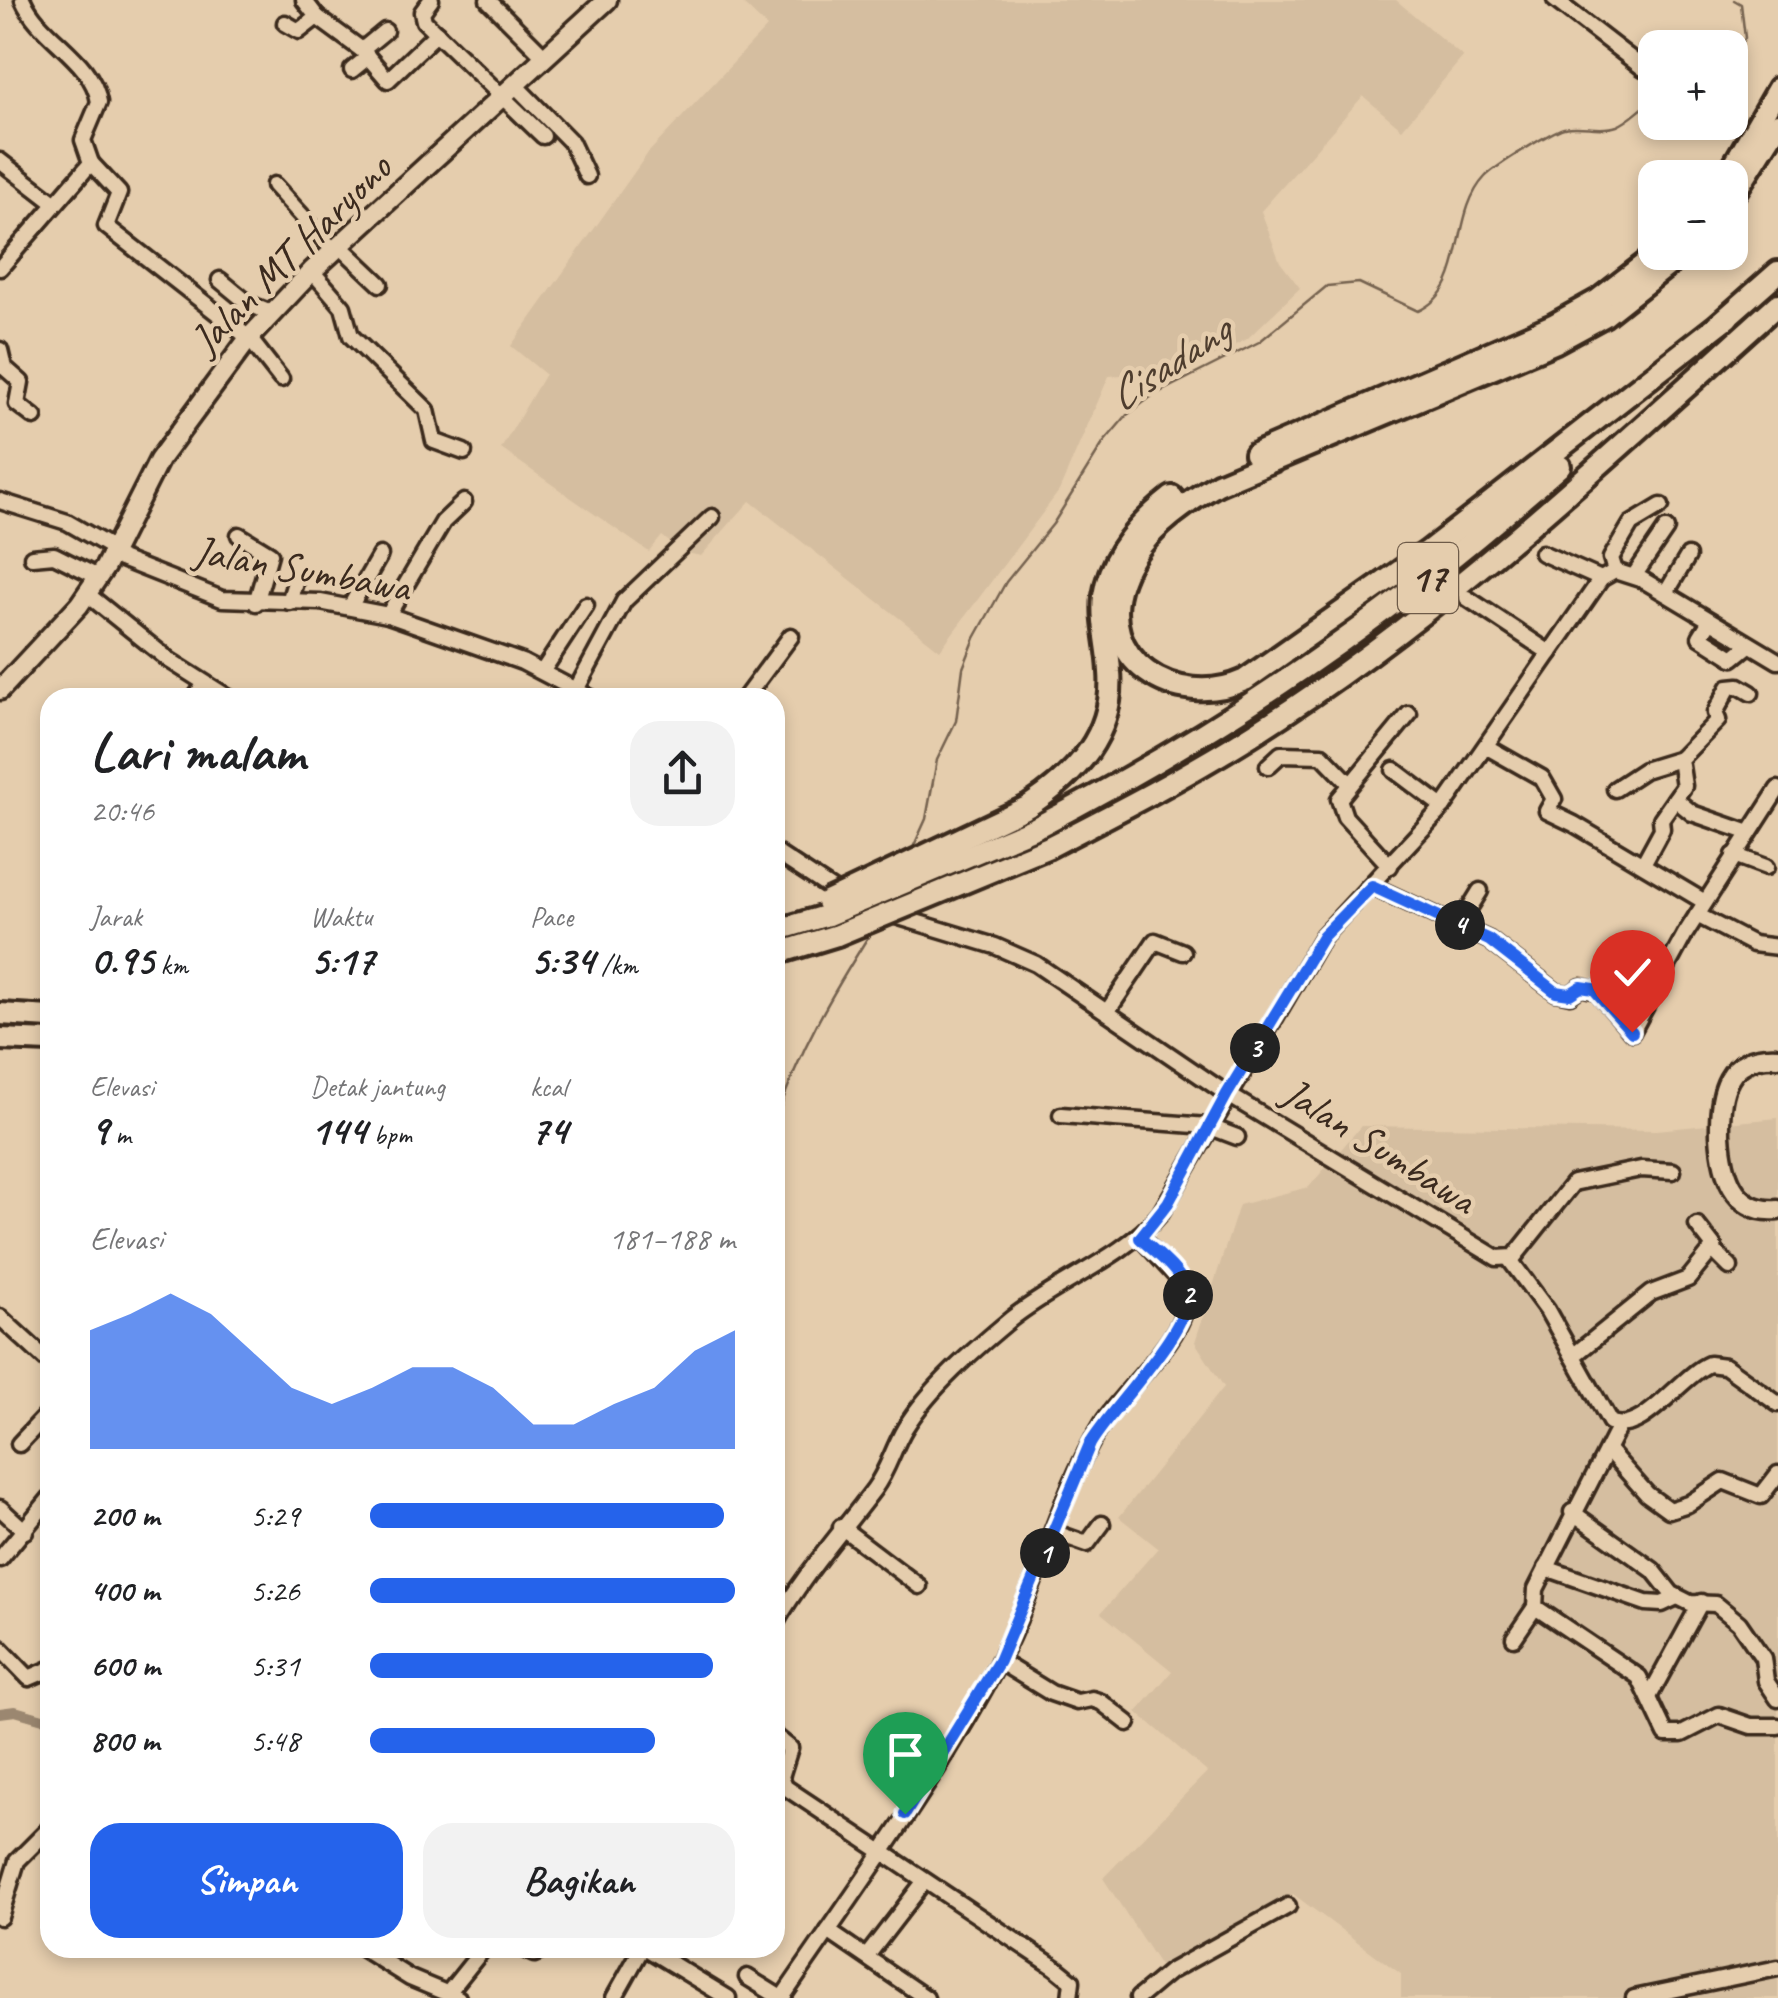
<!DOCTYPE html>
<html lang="id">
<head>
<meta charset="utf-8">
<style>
	body { margin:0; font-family:Caveat,sans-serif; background:#f2f2f2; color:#202124; height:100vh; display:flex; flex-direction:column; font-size:38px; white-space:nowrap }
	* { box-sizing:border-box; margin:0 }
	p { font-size:32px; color:#757577 }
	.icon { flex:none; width:55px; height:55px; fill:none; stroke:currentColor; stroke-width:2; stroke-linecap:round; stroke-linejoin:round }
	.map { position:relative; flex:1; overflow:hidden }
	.details { position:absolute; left:40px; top:688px; width:745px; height:1270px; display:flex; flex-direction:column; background:#fff; border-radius:30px; box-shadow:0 5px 15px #0003 }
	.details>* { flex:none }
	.controls { position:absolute; left:1638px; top:30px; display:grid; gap:20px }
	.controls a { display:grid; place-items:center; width:110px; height:110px; border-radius:20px; background:#fff; box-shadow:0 5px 15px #0003; font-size:50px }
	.pin { position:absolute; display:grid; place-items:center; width:85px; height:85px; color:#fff; margin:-102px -42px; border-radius:50% 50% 50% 0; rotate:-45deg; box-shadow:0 0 10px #0007 }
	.pin .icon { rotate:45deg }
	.km { position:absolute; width:50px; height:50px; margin:-25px; border-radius:50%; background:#222; color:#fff; font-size:28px; line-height:50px; text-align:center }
	.round { display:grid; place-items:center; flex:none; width:105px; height:105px; border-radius:30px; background:#f2f2f2 }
	.summary { display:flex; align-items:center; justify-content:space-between; height:170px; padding:0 50px }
	h1 { font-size:55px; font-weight:800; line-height:75px }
	.metrics { display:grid; grid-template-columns:repeat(3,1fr); gap:15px; height:170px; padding:10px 50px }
	.metrics div { display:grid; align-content:center }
	.metrics b { font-size:42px; font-weight:800 }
	.metrics small { font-size:28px; font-weight:400 }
	.metrics p { font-size:28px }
	.chart { height:280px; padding:20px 50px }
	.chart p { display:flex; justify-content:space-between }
	.chart svg { width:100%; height:180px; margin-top:10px; fill:#2563eb; opacity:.7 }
	.primary-button { display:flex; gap:20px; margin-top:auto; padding:20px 50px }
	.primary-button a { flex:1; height:115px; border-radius:30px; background:#2563eb; color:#fff; font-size:40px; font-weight:800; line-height:115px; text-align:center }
	.primary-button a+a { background:#f2f2f2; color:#202124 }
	ul { padding:0 50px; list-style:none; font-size:32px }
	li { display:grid; grid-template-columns:160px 120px 1fr; align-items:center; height:75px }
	li i { height:25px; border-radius:12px; background:#2563eb }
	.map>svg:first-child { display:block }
</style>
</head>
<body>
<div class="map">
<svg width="1778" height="1998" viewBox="0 0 1778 1998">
	<rect width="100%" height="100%" fill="#e5cdad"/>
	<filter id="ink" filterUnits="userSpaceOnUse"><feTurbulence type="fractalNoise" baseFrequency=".01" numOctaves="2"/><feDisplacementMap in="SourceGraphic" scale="20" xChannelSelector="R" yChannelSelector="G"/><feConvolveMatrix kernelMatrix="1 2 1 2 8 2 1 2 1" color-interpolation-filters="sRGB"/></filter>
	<g filter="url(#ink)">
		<g fill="#d5bea0">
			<path d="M739 0H1396L1463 57 1402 129 1363 96 1261 211 1280 262 1300 288 1247 339 1187 370 1109 376 1059 491 940 650 750 501 701 556 682 552 662 536 649 552 501 449 545 374 511 346 648 153 767 27Z"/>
			<path d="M1778 1118V1998H1401V1974L1293 1894 1162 1969 1103 1878 1207 1772 1137 1712 1172 1671 1101 1613 1158 1548 1119 1517 1224 1387 1195 1342 1239 1205 1309 1187 1361 1126 1657 1130Z"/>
		</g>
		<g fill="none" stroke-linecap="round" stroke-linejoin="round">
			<g stroke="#75624f" stroke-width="2.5">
				<path d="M1730 64 1745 38 1741 4 1734 0"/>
				<path d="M1687 122 1701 131 1712 122"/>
				<path d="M912 850 926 819 937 760 956 721 963 668 975 638 1006 582 1053 524 1104 442 1127 415 1152 396 1259 342 1327 286 1359 283 1418 311C1470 288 1449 215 1485 177 1494 167 1552 131 1564 128 1582 124 1599 132 1617 126 1632 120 1642 106 1655 100"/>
				<path d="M775 1123C799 1049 832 994 873 929"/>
			</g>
			<path stroke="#9b876f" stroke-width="10" d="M0 1713 15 1711 50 1721"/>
			<defs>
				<g id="minor">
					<path d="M431 0 422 12 424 21 543 136"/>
					<path d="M488 0 545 57"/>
					<path d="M1555 0 1643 68"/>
					<path d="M317 17 362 50 388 80 437 33"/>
					<path d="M285 23 299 31 317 17 304 0"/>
					<path d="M362 50 385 31"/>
					<path d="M352 70 368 57"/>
					<path d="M515 85 571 142 587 176"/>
					<path d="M0 161 53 202"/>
					<path d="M91 163 119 193 106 226 249 338 281 379"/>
					<path d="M274 185 334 251"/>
					<path d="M340 246 380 284"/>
					<path d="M0 268 91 163 83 140 99 102C92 58 40 39 23 0"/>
					<path d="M312 271 343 307 351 336 427 410 434 441 464 452"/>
					<path d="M220 280 249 304 271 313"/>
					<path d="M0 350 4 367 21 382 17 404 34 417"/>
					<path d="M0 501 67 522 114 549"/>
					<path d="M239 535 270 554 256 603"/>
					<path d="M1542 553 1601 579"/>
					<path d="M111 555 222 599 320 602 388 615 522 662 591 698"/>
					<path d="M32 557 54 555 98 577"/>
					<path d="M1615 571 1611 558 1631 524 1661 506"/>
					<path d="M1634 576 1666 529"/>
					<path d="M1666 593 1688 556"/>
					<path d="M87 594 169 660 229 698"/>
					<path d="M1467 598 1550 653"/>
					<path d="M289 602 295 582"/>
					<path d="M350 607 380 555"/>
					<path d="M388 615 443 522 464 502"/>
					<path d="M1710 621 1700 637 1733 658 1749 645"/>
					<path d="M542 672 586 605"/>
					<path d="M576 690 624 601 712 517"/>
					<path d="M195 698 204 685"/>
					<path d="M745 698 791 636"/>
					<path d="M1487 747 1542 778 1554 799 1547 811 1574 824 1705 902"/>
					<path d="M1268 766 1281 754 1322 755 1350 784"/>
					<path d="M1394 770 1443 807"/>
					<path d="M1615 789 1644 770 1680 759"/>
					<path d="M1747 832 1692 813 1675 799 1684 786 1680 759 1718 720 1715 713 1729 687 1739 686 1751 693"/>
					<path d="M775 852 845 898"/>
					<path d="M1734 855 1766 867"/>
					<path d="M1643 864 1662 829 1661 819 1675 799"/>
					<path d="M1390 866 1345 817 1339 799 1409 714"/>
					<path d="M1372 886 1489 940 1556 992 1570 995 1581 987 1597 991 1632 1032 1685 934 1778 789"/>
					<path d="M889 914 995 946 1036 964 1227 1094 1497 1258 1514 1257 1573 1183 1641 1169 1673 1171"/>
					<path d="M1697 915 1753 944 1778 947"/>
					<path d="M1459 925 1480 891"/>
					<path d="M1620 951 1665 974"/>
					<path d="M1107 1012 1155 941 1183 952"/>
					<path d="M1061 1115 1208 1126 1237 1137"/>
					<path d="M1713 1250 1730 1267"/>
					<path d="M1510 1260 1547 1310 1610 1422C1641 1438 1680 1376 1709 1364L1725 1366 1778 1404"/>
					<path d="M0 1317 50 1363"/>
					<path d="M1573 1356 1651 1293 1688 1279 1714 1247 1697 1225"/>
					<path d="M19 1444 50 1411"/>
					<path d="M1609 1451 1647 1494 1669 1510 1688 1504 1723 1481 1761 1496 1778 1474"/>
					<path d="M0 1508 25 1531"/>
					<path d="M1572 1512 1653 1570 1672 1594 1690 1603 1716 1604 1739 1623 1763 1658 1766 1681 1778 1699"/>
					<path d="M841 1527 919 1586"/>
					<path d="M1053 1532 1087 1544 1102 1524"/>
					<path d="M0 1559 50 1498"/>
					<path d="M1546 1568 1646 1603 1662 1604 1677 1597"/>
					<path d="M1535 1607 1639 1677 1666 1734H1682L1719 1715 1751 1726H1778"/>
					<path d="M775 1624C803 1575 841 1533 874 1489 888 1470 893 1448 905 1428 930 1387 975 1349 1011 1319 1057 1282 1123 1258 1160 1214L1323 936 1443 807 1601 579 1615 571 1643 580 1778 661"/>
					<path d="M1514 1638 1535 1607 1536 1589 1619 1426"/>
					<path d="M0 1648 29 1678 50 1669"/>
					<path d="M999 1661 1051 1693 1077 1702 1092 1699 1101 1702 1128 1723"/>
					<path d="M1649 1697 1701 1602"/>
					<path d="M775 1736 790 1748 781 1777 785 1787 1056 1968 1072 1981 1070 1998"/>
					<path d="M0 1917 17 1861 50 1828"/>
					<path d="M828 1931 926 1998"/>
					<path d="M362 1948 410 1978 458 1998"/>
					<path d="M521 1948 534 1954 548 1948"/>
					<path d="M646 1948 728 1998"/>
					<path d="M867 1956 924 1882"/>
					<path d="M747 1977 781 1998"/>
					<path d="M448 1993 484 1948"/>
					<path d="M614 1998 642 1948"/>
					<path d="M782 1998C857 1888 938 1778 1000 1660 1039 1584 1057 1497 1102 1424 1123 1389 1199 1328 1185 1286L1140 1237"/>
					<path d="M1138 1998 1169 1972 1288 1906"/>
					<path d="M1634 1998 1778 1968"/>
				</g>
				<g id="major">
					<path d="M0 690 79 605 105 567 159 460 249 338 312 271 607 0"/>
					<path d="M1778 1057C1726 1054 1719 1093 1720 1135 1722 1171 1732 1214 1778 1210"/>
				</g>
				<g id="highway">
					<path d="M1726 178 1778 88"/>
					<path d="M1730 200 1778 124"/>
					<path d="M1685 252 1604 316 1556 342 1218 484C1179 507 1138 536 1122 580 1093 660 1176 711 1245 680L1427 552 1728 317"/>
					<path d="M1720 323 1778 272"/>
					<path d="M1255 454 1553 325 1598 300 1660 252"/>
					<path d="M1027 807C1076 775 1115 734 1110 672 1109 646 1101 621 1104 596 1110 554 1140 522 1172 497"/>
					<path d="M1037 827C1234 725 1395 613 1560 466"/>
					<path d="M1049 847C1119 811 1189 775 1255 733 1446 612 1611 454 1778 304"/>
					<path d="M775 931 828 915"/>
					<path d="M775 954 837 935"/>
					<path d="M0 1014 50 1017"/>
					<path d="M0 1039 50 1041"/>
				</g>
			</defs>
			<use href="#minor" stroke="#3b2a1e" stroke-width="21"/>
			<use href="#major" stroke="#3b2a1e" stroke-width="25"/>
			<use href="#highway" stroke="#3b2a1e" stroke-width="28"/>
			<use href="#minor" stroke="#e5cdad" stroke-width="14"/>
			<use href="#major" stroke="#e5cdad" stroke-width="18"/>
			<use href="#highway" stroke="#e5cdad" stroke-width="20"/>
			<defs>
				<g id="highway-bridge">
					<path d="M827 902 1027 807"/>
					<path d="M828 915 1037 827"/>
					<path d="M837 935 1049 847"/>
				</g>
			</defs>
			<use href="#highway-bridge" stroke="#3b2a1e" stroke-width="28" stroke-linecap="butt"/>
			<use href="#highway-bridge" stroke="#e5cdad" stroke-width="20"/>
		</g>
	</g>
	<g fill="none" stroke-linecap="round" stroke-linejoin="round" filter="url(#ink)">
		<defs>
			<path id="route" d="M905 1814 999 1661 1090 1444C1108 1411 1198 1323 1186 1290 1180 1270 1155 1252 1140 1238L1168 1203 1227 1094 1323 936 1372 886 1489 940 1556 992 1570 994 1581 987 1594 989 1632 1032"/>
		</defs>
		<use href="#route" stroke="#fff" stroke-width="20"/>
		<use href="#route" stroke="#2563eb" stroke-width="12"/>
	</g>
	<g text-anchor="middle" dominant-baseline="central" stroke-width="9" stroke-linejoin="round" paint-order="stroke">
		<rect fill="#e5cdad" stroke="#6e5b49" stroke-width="2.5" x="1398" y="543" width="60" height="70" rx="8"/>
		<g font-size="40" font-weight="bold" fill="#3b2a1e">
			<text x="1428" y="578">17</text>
		</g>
		<g font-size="42" fill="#3b2a1e" stroke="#e5cdad">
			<text transform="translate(291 254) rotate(-45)">Jalan MT Haryono</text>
			<text transform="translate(302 569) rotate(10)">Jalan Sumbawa</text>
			<text transform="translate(1379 1146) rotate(32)">Jalan Sumbawa</text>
		</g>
		<g font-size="45" font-style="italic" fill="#4e3d2e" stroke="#e5cdad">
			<text transform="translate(1169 363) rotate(-33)">Cisadang</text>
		</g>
	</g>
</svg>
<div class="controls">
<a>+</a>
<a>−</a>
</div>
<div class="pin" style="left:905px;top:1814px;background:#1e9e55"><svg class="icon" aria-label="arrive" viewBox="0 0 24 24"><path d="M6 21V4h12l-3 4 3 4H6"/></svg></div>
<div class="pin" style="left:1632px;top:1032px;background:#d93025"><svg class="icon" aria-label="check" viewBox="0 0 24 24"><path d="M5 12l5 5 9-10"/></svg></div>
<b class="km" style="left:1045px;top:1553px">1</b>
<b class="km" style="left:1188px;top:1295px">2</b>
<b class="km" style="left:1255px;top:1048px">3</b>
<b class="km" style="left:1460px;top:925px">4</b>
<section class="details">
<div class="summary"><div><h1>Lari malam</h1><p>20:46</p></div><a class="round"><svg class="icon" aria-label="share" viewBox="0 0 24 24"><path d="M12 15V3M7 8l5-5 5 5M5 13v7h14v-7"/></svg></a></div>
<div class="metrics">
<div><p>Jarak</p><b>0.95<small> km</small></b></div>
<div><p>Waktu</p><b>5:17</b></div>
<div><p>Pace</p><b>5:34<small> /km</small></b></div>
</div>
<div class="metrics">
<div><p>Elevasi</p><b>9<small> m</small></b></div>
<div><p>Detak jantung</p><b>144<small> bpm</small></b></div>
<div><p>kcal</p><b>74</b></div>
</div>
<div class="chart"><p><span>Elevasi</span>181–188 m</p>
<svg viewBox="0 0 160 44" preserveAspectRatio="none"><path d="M0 44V15L10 11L20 6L30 11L40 20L50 29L60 33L70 29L80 24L90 24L100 29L110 38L120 38L130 33L140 29L150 20L160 15V44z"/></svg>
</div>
<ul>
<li><b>200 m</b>5:29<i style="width:97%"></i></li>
<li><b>400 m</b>5:26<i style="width:100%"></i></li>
<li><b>600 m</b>5:31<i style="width:94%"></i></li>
<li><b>800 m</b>5:48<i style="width:78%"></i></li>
</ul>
<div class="primary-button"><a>Simpan</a><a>Bagikan</a></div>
</section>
</div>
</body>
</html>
